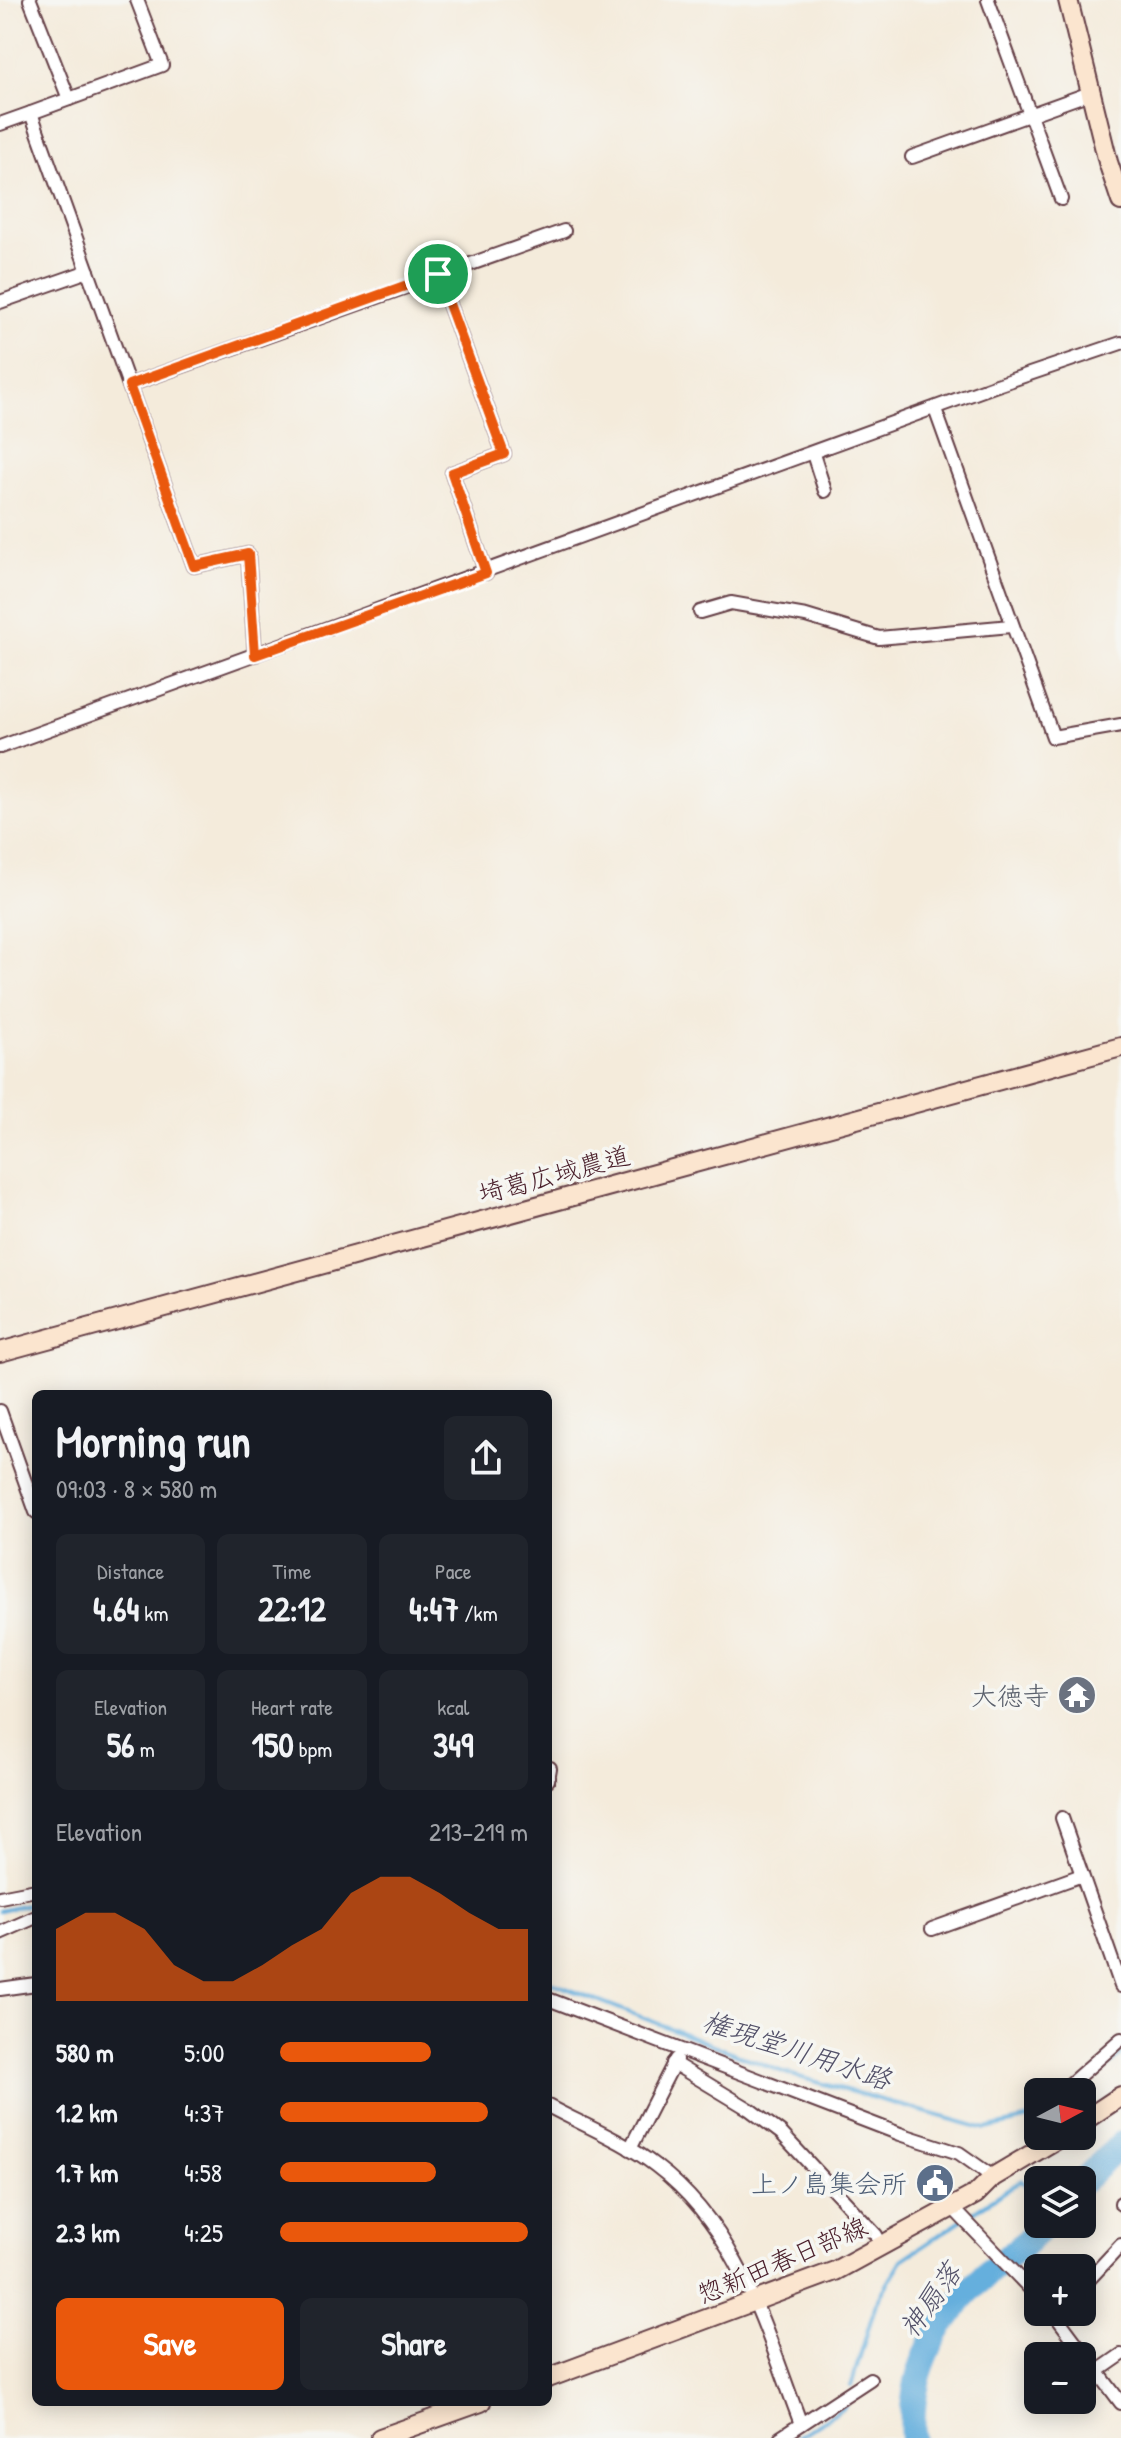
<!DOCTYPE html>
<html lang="en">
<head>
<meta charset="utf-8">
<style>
	body { margin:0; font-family:"Patrick Hand","Klee One",sans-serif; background:#20242c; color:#f1f3f6; height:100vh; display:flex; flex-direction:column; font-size:30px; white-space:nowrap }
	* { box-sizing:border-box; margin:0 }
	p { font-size:26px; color:#9ea1a6 }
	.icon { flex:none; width:44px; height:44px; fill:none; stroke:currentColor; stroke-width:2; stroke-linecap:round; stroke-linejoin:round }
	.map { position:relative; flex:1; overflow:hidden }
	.side { position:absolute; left:32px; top:1390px; width:520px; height:1016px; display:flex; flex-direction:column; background:#171b24; border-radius:12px; box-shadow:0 4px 20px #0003 }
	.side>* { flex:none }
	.needle { width:52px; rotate:83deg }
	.tools { position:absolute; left:1024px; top:2078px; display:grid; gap:16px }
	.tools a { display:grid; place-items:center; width:72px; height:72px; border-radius:12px; background:#171b24; box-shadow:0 4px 20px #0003; font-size:40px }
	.pin { position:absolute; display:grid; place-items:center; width:68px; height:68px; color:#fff; margin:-34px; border:4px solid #fff; border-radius:50%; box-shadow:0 2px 8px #0007 }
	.round { display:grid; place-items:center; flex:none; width:84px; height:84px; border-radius:12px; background:#20242c }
	.headline { display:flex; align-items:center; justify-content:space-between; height:136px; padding:0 24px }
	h1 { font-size:44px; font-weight:700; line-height:60px }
	.metrics { display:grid; grid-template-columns:repeat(3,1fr); gap:12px; height:136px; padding:8px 24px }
	.metrics div { display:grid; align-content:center; border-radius:12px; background:#20242c; text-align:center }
	.metrics b { font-size:34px; font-weight:700 }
	.metrics small { font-size:22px; font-weight:400 }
	.metrics p { font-size:22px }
	.chart { height:224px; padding:16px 24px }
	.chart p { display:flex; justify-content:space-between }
	.chart svg { width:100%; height:144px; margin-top:8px; fill:#ea580c; opacity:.7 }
	.button { display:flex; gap:16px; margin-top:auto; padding:16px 24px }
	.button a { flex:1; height:92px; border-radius:12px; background:#ea580c; color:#fff; font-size:32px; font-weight:700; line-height:92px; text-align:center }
	.button a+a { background:#20242c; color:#f1f3f6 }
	ul { padding:0 24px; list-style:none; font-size:26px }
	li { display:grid; grid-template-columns:128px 96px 1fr; align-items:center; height:60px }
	li i { height:20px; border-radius:10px; background:#ea580c }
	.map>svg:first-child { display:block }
</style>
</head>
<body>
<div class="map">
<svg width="1121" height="2438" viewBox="0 0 1121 2438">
	<rect width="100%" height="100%" fill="#f6f6f2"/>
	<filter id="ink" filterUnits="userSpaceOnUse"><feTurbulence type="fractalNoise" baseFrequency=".0125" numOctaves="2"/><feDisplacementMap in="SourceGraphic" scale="16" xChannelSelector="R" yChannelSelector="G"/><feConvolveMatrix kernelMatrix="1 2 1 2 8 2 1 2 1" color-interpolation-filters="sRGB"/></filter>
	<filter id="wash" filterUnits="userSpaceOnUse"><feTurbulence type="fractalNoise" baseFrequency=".006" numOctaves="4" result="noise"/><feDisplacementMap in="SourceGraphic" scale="32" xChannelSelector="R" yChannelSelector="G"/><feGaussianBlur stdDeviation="1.8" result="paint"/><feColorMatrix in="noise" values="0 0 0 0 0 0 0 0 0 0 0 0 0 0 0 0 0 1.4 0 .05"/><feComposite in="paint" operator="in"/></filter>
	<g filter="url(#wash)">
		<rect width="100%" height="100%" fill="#f4ebdb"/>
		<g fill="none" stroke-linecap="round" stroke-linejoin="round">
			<g stroke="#65afdd" stroke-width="4">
				<path d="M0 1911 36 1903"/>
				<path d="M548 1981 788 2074 986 2129 1038 2117"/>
				<path d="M1079 2092 1121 2055"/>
				<path d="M851 2386 876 2303 902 2260 1021 2180 1038 2199"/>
				<path d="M796 2438 845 2407 848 2398"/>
			</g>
			<g stroke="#65afdd" stroke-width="26">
				<path d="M1082 2182 1121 2144"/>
				<path d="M913 2438C908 2369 938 2318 989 2272 1008 2256 1028 2242 1046 2224"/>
			</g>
		</g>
	</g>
	<g filter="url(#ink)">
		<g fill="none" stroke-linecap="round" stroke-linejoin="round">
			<defs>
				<g id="street">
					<path d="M30 0 69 99"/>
					<path d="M988 0 1061 199"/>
					<path d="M31 113 162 65 137 0"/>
					<path d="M0 124 31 113 194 566 248 554 255 655"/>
					<path d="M912 157 1090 93"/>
					<path d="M438 274 504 454 452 473 486 573"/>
					<path d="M0 302 88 271"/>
					<path d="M129 385 564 231"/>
					<path d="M935 409 1053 737 1121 725"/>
					<path d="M813 454 825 491"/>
					<path d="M700 612 731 603 806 616 879 638 1011 626"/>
					<path d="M0 747 994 386 1121 343"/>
					<path d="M0 1411 36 1512"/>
					<path d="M548 1780 550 1768"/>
					<path d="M1062 1818 1121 1986"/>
					<path d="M0 1897 36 1890"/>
					<path d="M932 1929 1082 1875"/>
					<path d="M0 1933 36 1917"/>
					<path d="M0 1989 36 1984"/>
					<path d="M548 1999 900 2134 959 2153 993 2177"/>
					<path d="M673 2063 749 2109 781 2133 876 2235 882 2246"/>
					<path d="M1061 2092 1121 2039"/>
					<path d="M548 2106C583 2125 624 2141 656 2166 740 2229 765 2330 801 2424"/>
					<path d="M630 2149 676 2059"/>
					<path d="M1121 2203V2204"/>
					<path d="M952 2207 1038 2297"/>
					<path d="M1082 2287 1121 2245"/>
					<path d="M1053 2312 1121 2403"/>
					<path d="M1098 2371 1121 2355"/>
					<path d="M780 2438 870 2379"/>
				</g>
				<g id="secondary">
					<path d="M1068 0 1108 162 1121 201"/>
					<path d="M0 1352 1121 1047"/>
					<path d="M1082 2122 1121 2096"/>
					<path d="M548 2378 835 2271 976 2194 993 2177 1062 2136"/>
					<path d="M380 2438 481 2402"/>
				</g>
			</defs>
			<use href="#street" stroke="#643e45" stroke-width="16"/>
			<use href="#secondary" stroke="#643e45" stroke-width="22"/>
			<use href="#street" stroke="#fff" stroke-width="12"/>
			<use href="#secondary" stroke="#fbe5cf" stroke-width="18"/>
		</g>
	</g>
	<g fill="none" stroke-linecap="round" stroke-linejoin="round" filter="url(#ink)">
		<defs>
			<path id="route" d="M438 274 504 454 452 473 486 573 255 655 248 554 194 566 129 385Z"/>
		</defs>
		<use href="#route" stroke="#fff" stroke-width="16"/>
		<use href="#route" stroke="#ea580c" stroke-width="10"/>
	</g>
	<defs>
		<symbol id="temple-disc" viewBox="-11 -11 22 22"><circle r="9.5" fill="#6b7280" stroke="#f6f6f2"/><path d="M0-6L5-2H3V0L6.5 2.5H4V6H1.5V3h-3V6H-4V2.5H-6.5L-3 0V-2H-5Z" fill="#fff"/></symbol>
		<symbol id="civic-disc" viewBox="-11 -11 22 22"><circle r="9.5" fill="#5c6f8a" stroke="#f6f6f2"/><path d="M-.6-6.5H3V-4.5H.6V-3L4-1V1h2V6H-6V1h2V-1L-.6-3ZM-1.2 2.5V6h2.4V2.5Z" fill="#fff"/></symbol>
	</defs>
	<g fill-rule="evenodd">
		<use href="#temple-disc" x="1055" y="1673" width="44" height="44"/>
		<use href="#civic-disc" x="913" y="2161" width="44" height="44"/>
	</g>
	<g text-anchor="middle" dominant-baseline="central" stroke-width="7" stroke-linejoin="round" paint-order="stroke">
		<g font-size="26" fill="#4a1f2b" stroke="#f6f6f2">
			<text transform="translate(554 1174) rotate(-15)">埼葛広域農道</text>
			<text transform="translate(782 2260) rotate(-23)">惣新田春日部線</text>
		</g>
		<g font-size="26" fill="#5b616d" stroke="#f6f6f2" text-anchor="end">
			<text x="1049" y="1695">大徳寺</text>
		</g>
		<g font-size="26" fill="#4e5e75" stroke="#f6f6f2" text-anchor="end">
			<text x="907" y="2183">上ノ島集会所</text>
		</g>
		<g font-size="28" font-style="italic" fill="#535169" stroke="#f6f6f2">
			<text transform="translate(797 2050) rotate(18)">権現堂川用水路</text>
			<text transform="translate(930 2300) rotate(-54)">神扇落</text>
		</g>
	</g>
</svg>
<div class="tools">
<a><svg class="needle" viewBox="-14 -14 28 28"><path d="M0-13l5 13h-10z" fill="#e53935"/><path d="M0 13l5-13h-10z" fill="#9ea1a6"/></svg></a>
<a><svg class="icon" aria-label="layers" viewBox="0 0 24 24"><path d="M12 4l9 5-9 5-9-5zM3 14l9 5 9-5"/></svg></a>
<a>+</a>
<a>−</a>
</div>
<div class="pin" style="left:438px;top:274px;background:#1e9e55"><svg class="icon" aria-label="arrive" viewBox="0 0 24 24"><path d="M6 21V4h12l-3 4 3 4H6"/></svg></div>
<section class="side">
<div class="headline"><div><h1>Morning run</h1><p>09:03 · 8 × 580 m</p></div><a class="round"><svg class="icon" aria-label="share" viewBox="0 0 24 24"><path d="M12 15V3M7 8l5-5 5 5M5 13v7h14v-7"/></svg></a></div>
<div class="metrics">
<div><p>Distance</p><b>4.64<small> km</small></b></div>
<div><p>Time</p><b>22:12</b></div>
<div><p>Pace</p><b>4:47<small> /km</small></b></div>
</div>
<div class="metrics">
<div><p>Elevation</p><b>56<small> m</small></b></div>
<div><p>Heart rate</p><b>150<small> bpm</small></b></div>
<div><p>kcal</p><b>349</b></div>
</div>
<div class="chart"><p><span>Elevation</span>213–219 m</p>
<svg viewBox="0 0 160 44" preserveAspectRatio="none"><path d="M0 44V22L10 17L20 17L30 22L40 33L50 38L60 38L70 33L80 27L90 22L100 11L110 6L120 6L130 11L140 17L150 22L160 22V44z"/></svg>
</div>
<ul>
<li><b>580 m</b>5:00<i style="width:61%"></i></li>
<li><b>1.2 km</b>4:37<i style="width:84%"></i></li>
<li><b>1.7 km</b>4:58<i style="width:63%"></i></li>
<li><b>2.3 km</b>4:25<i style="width:100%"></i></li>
</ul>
<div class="button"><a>Save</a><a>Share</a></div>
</section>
</div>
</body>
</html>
